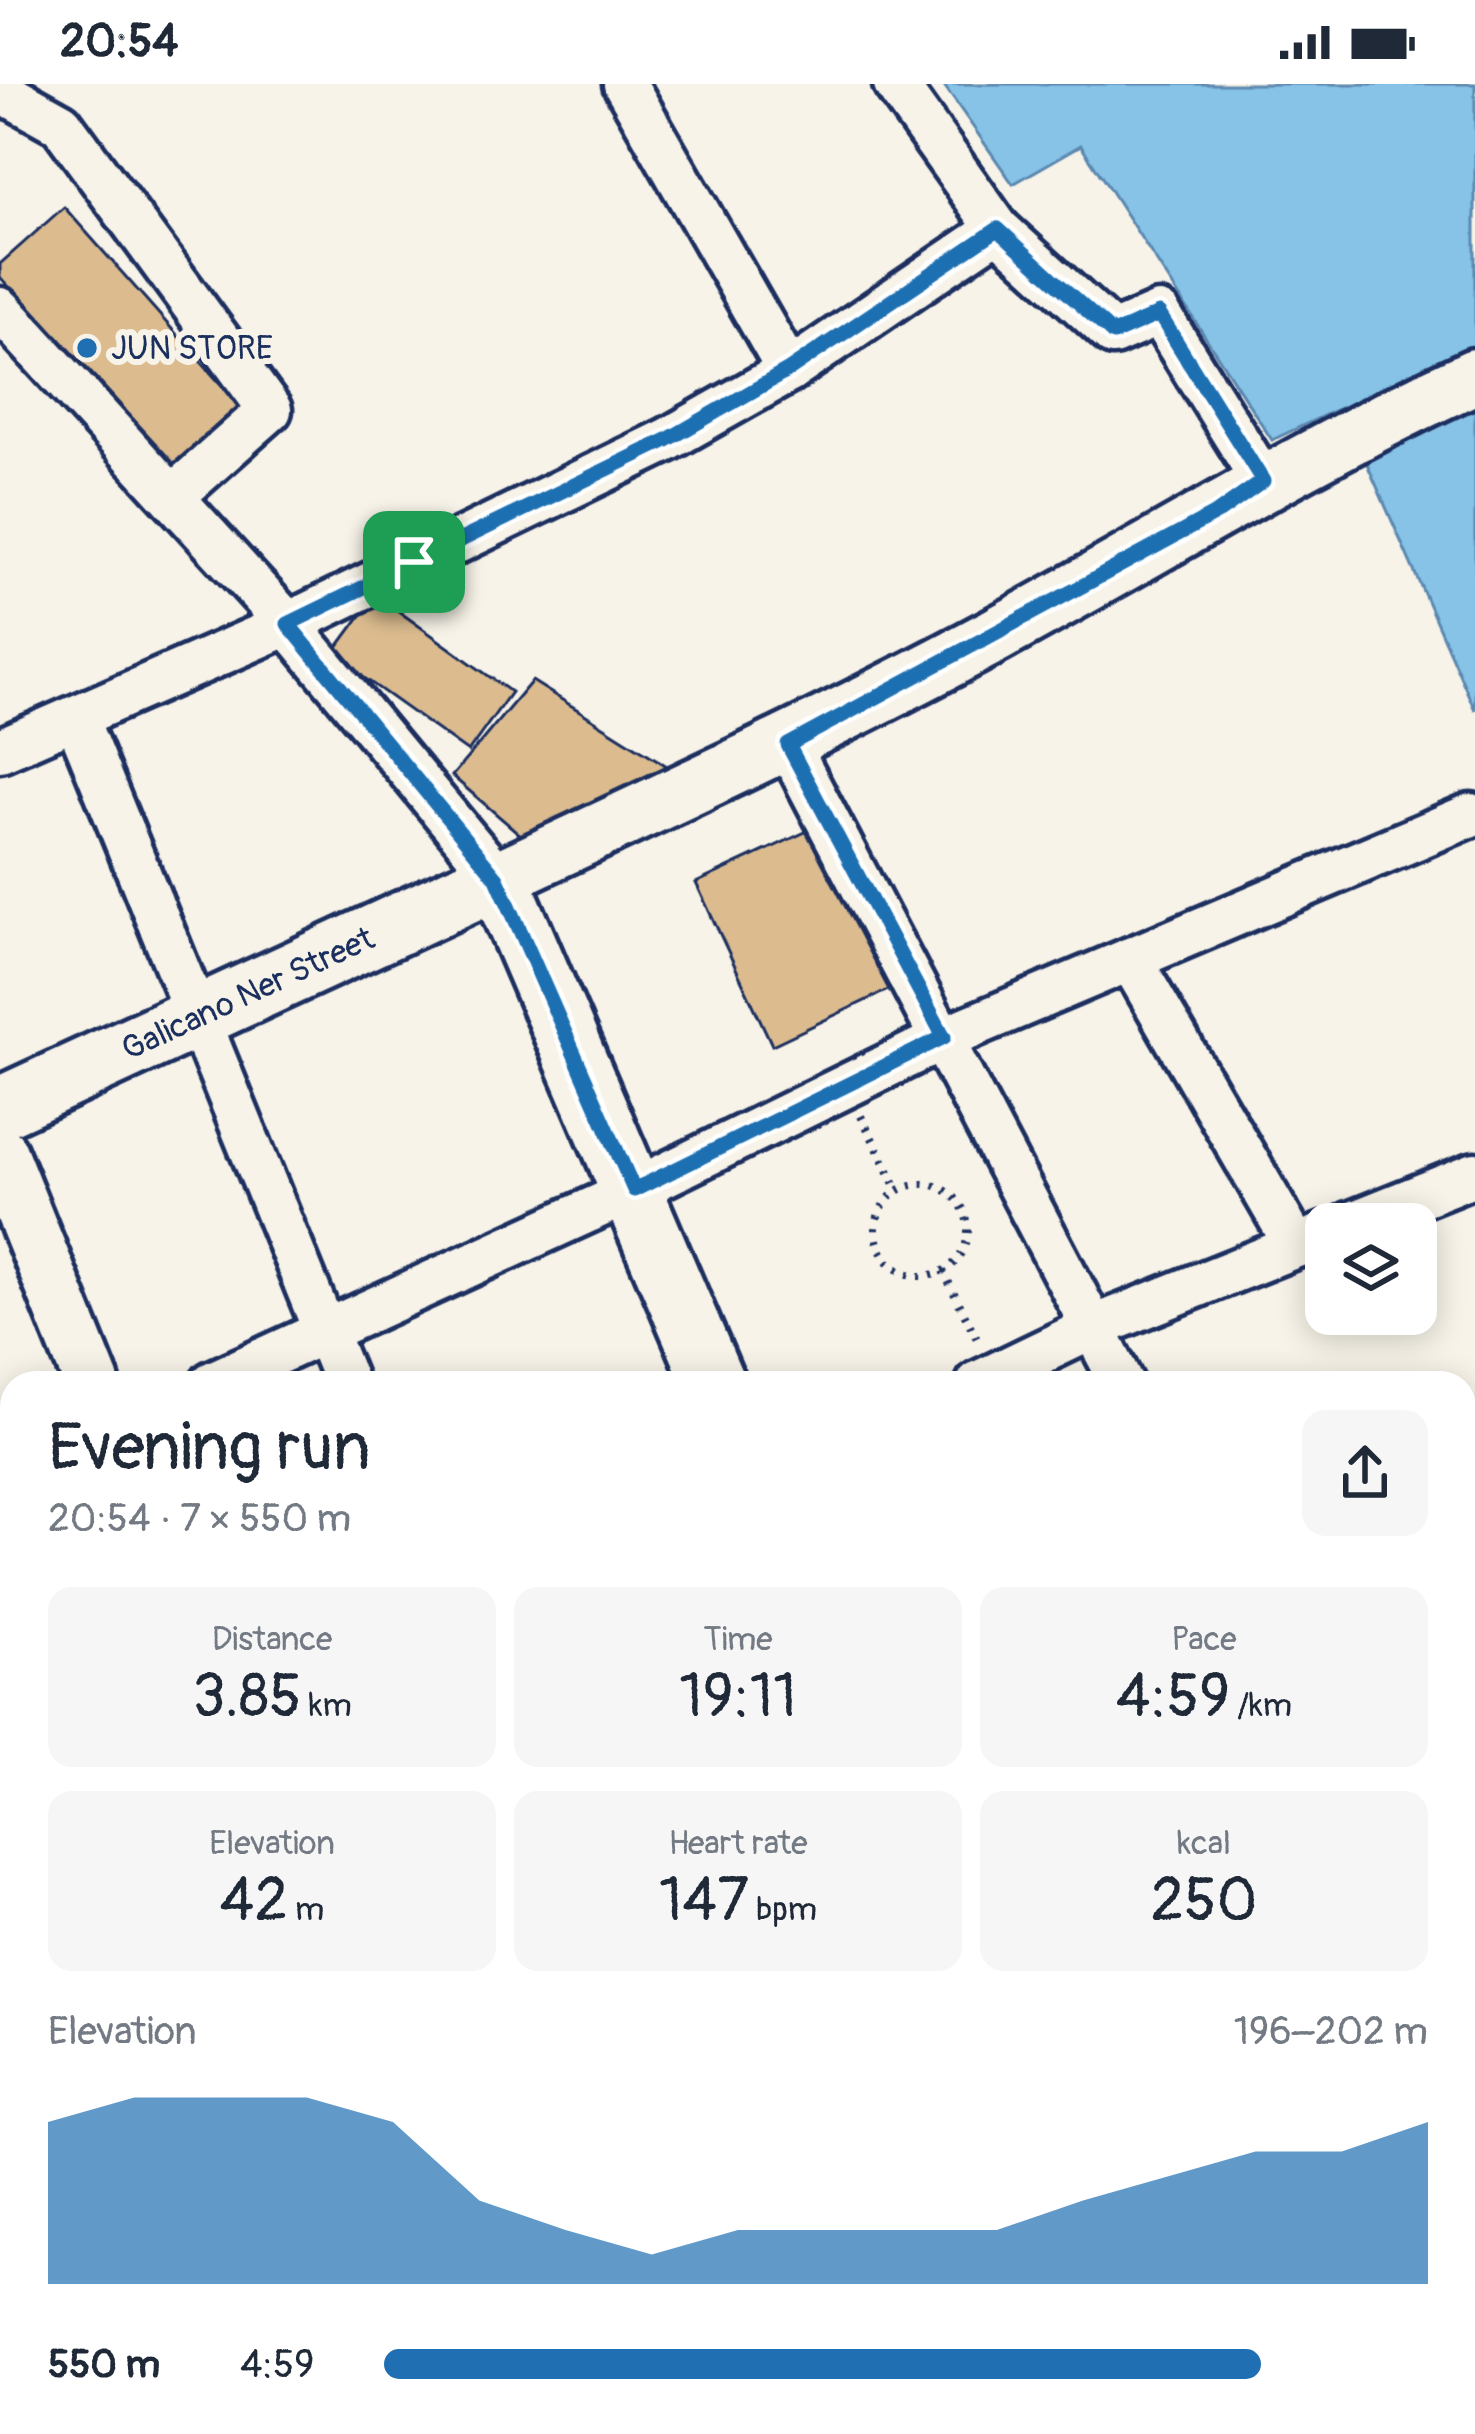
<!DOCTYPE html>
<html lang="en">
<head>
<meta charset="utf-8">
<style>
	body { margin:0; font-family:Pangolin,sans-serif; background:#f6f6f7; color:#1f2937; height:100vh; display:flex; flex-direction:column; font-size:45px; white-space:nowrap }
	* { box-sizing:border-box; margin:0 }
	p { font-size:39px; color:#747a83 }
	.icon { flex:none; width:66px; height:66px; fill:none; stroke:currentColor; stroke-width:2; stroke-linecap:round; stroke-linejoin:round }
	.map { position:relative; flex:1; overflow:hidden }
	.sheet { position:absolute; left:0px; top:1287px; width:1476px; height:1065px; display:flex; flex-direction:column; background:#fff; border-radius:36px 36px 0 0; box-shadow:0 6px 30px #0003 }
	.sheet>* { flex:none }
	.tools { position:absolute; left:1305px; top:1119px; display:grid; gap:24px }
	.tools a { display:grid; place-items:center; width:132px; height:132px; border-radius:24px; background:#fff; box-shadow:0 6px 30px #0003; font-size:60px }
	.pin { position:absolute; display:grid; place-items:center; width:102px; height:102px; color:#fff; margin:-51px; border-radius:24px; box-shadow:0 6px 18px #0006 }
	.round { display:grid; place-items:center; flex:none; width:126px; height:126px; border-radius:24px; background:#f6f6f7 }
	.overview { display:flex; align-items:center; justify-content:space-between; height:204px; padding:0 48px }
	h1 { font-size:66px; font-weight:600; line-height:90px }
	.metrics { display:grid; grid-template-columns:repeat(3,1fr); gap:18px; height:204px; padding:12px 48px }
	.metrics div { display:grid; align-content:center; border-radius:24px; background:#f6f6f7; text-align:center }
	.metrics b { font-size:60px; font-weight:600 }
	.metrics small { font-size:33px; font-weight:400 }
	.metrics p { font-size:33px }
	.chart { height:336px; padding:24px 48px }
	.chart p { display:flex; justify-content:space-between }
	.chart svg { width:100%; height:216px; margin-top:12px; fill:#1f6fb2; opacity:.7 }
	ul { padding:0 48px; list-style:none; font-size:39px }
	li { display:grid; grid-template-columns:192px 144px 1fr; align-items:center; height:90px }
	li i { height:30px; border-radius:15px; background:#1f6fb2 }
	.status { display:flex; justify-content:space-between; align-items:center; height:84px; padding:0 60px; background:#fff; direction:ltr }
	.status svg { height:33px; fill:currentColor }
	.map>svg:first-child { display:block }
</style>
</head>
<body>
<div class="status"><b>20:54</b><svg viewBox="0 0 49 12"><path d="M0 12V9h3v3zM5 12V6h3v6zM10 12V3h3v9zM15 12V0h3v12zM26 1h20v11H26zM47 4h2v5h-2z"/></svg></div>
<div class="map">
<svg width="1475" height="2350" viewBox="0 0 1475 2350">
	<rect width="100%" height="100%" fill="#f7f3e8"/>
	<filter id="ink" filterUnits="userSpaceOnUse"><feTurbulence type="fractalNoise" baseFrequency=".00833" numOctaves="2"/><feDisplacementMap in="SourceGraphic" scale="24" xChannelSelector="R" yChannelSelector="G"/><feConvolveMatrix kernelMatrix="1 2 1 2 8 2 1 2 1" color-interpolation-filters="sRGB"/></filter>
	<g filter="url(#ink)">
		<path fill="#efe2cd" d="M1464 1822 1475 1837V2211L1464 2216Z"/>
		<path fill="#c0e099" stroke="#6e887c" stroke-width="3" d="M12 1421V1699L0 1704V1426Z"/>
		<path fill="#86c3e6" stroke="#5b88b0" stroke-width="3" d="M943 0H1475V626L1342 323 1272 356 1081 61 1013 100Z"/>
		<g fill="#dcbc8f" stroke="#1b2f5e" stroke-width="3">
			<path d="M64 123 241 323 173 382 0 193V180Z"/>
			<path d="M376 511 511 608 468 668 332 571Z"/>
			<path d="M532 597 675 687 523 753 452 692Z"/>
			<path d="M814 744 890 905 772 961 696 799Z"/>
			<path d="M12 1756V1882L0 1852V1761Z"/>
			<path d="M1475 1919V1997L1464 1980V1926Z"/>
			<path d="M12 2038V2096L0 2100V2042Z"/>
		</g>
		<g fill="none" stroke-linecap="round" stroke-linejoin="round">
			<defs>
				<g id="minor">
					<path d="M625 0 789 287"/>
					<path d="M0 6 61 40 270 326 172 413"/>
					<path d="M998 145 1113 250 1159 230 1263 397"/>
					<path d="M0 225 288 540 498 794"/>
					<path d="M77 636 346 1299"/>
					<path d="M788 661 1122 1299"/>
					<path d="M0 666 288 540 667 356 789 287 998 145 895 0"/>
					<path d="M1130 875 1296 1162"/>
					<path d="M1350 1140 1475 1090"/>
					<path d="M212 1299 634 1106 944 954 1471 731"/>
					<path d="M978 1299 1094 1243 1326 1150"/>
					<path d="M0 1392 12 1387"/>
					<path d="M0 1725 12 1720"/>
					<path d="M1464 1772 1475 1767"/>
					<path d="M0 2121 12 2116"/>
					<path d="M1464 2237 1475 2231"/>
					<path d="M521 2340 525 2350"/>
					<path d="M773 2340 777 2350"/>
					<path d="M1228 2350 1249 2340"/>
				</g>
				<g id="tertiary">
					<path d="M498 794C666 716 833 639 996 551 1156 464 1309 368 1475 292"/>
					<path d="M0 1070 92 1299"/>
					<path d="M32 2350 56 2340"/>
				</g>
				<g id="secondary">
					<path id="s1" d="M0 1024 498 794 714 1299"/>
					<path d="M1154 2340 1158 2350"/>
				</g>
			</defs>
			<use href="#minor" stroke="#1b2f5e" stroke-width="51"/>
			<use href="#tertiary" stroke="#1b2f5e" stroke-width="63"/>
			<use href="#secondary" stroke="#1b2f5e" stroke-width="69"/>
			<g stroke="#1b2f5e" stroke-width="8" stroke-dasharray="3 9" stroke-linecap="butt">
				<path d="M861 1032 898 1106"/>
				<circle cx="922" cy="1146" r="46"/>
				<path d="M943 1187 980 1261"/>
			</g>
			<use href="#minor" stroke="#f7f3e8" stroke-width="42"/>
			<use href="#tertiary" stroke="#f7f3e8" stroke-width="54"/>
			<use href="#secondary" stroke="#f7f3e8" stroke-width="60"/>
		</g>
	</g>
	<g fill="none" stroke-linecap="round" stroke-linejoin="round" filter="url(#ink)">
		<defs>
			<path id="route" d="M998 145 1113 250 1159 230 1263 397 1219 428 788 661 944 953 634 1106 497 794 288 540 667 356 789 286Z"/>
		</defs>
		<use href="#route" stroke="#fff" stroke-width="24"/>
		<use href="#route" stroke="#1f6fb2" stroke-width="15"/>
	</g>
	<circle fill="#1f6fb2" stroke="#f7f3e8" stroke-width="4.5" cx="87" cy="264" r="12"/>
	<g text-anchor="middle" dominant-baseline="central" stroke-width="12" stroke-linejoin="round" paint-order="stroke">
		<g font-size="33" fill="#1b2f5e" stroke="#f7f3e8" text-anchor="start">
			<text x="111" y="264">JUN STORE</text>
		</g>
		<g font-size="33" fill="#1b2f5e" stroke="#f7f3e8">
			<text stroke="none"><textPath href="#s1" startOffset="273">Galicano Ner Street</textPath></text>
		</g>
	</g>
</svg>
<div class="tools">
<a><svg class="icon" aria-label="layers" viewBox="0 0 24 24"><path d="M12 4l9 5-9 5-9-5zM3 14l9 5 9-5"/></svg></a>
</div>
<div class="pin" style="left:414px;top:478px;background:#1e9e55"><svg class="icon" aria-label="arrive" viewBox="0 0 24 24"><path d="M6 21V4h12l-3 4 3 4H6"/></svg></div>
<section class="sheet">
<div class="overview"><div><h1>Evening run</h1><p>20:54 · 7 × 550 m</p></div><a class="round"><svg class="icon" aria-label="share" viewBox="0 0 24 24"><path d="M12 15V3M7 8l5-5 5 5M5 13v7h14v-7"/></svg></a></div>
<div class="metrics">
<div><p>Distance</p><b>3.85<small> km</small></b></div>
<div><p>Time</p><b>19:11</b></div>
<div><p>Pace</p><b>4:59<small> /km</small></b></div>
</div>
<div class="metrics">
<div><p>Elevation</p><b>42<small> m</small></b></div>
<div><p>Heart rate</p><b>147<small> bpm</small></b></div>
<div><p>kcal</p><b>250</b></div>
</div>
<div class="chart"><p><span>Elevation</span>196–202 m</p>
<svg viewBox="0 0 160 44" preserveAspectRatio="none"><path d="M0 44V11L10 6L20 6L30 6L40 11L50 27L60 33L70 38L80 33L90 33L100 33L110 33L120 27L130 22L140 17L150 17L160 11V44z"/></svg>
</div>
<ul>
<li><b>550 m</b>4:59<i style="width:84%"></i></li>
</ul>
</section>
</div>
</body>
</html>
